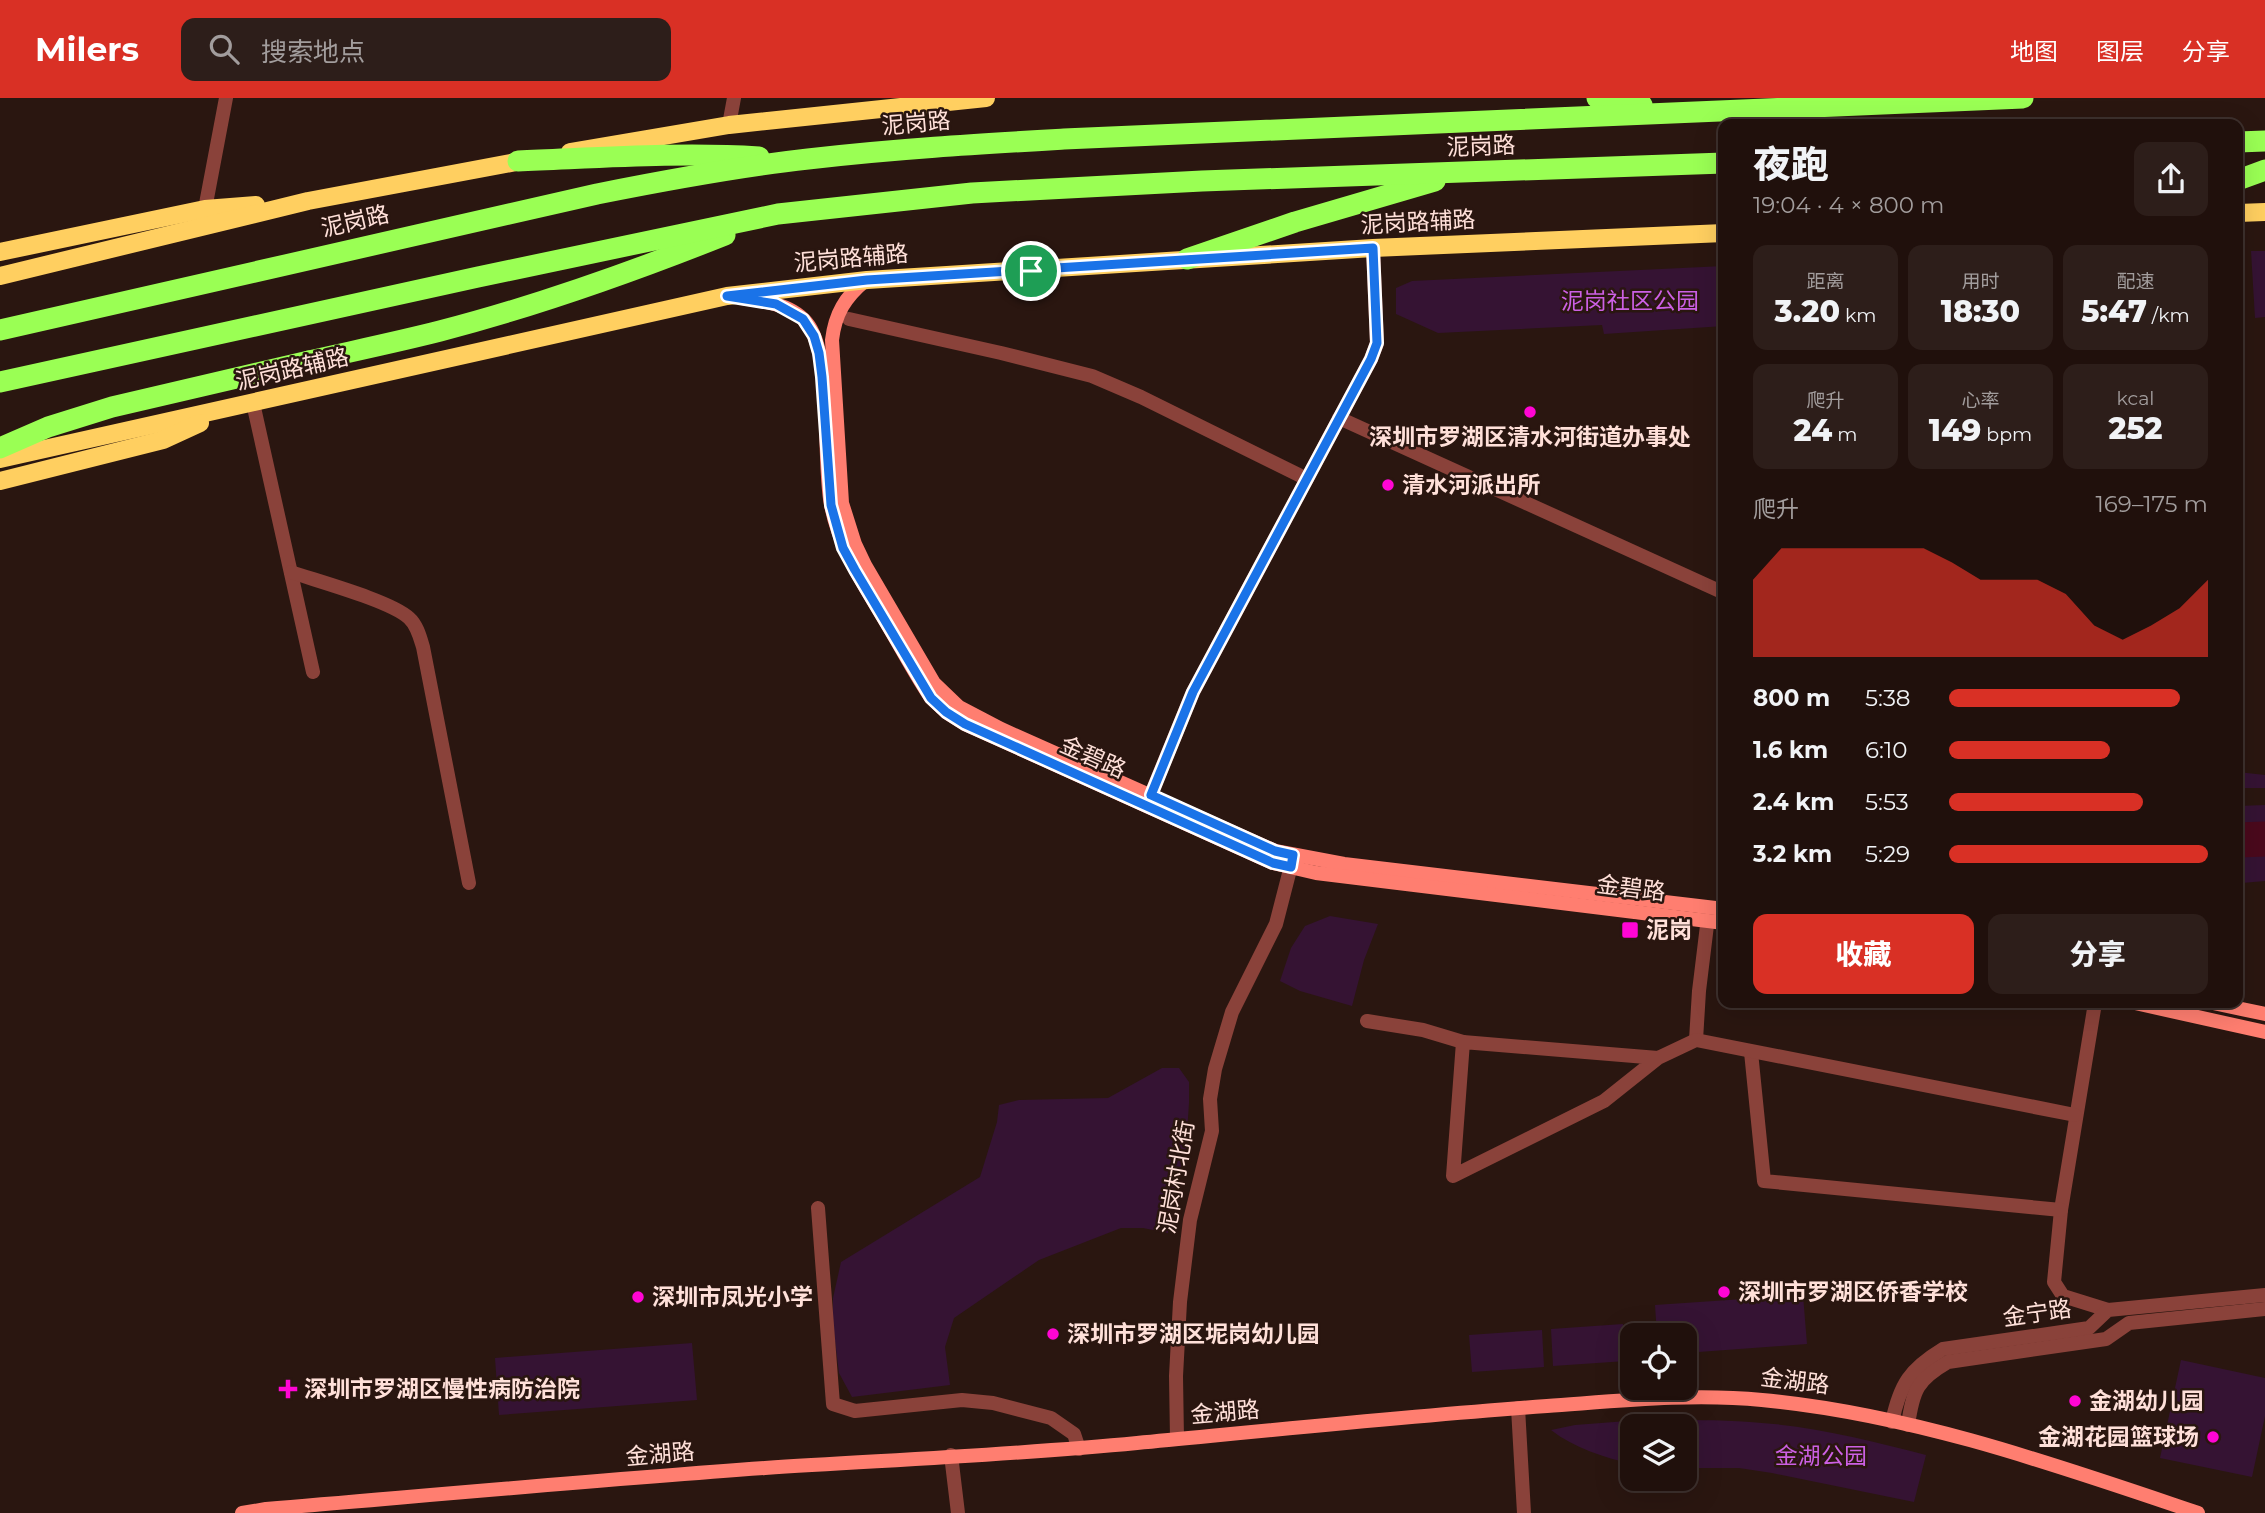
<!DOCTYPE html>
<html lang="zh">
<head>
<meta charset="utf-8">
<style>
	body { margin:0; font-family:Montserrat,"Noto Sans SC",sans-serif; background:#2d1e1a; color:#f1f3f6; height:100vh; display:flex; flex-direction:column; font-size:26px; white-space:nowrap }
	* { box-sizing:border-box; margin:0 }
	p { font-size:23px; color:#a29d9d }
	.icon { flex:none; width:38px; height:38px; fill:none; stroke:currentColor; stroke-width:2; stroke-linecap:round; stroke-linejoin:round }
	.map { position:relative; flex:1; overflow:hidden }
	.panel { position:absolute; left:1718px; top:21px; width:525px; height:889px; display:flex; flex-direction:column; background:#20100c; border-radius:14px; box-shadow:0 7px 28px #0002,0 0 0 2px #3d302d }
	.panel>* { flex:none }
	.tools { position:absolute; left:1620px; top:1225px; display:grid; gap:14px }
	.tools a { display:grid; place-items:center; width:77px; height:77px; border-radius:14px; background:#20100c; box-shadow:0 7px 28px #0002,0 0 0 2px #3d302d; font-size:35px }
	.pin { position:absolute; display:grid; place-items:center; width:60px; height:60px; color:#fff; margin:-30px; border:4px solid #fff; border-radius:50%; box-shadow:0 2px 7px #0007 }
	.round { display:grid; place-items:center; flex:none; width:74px; height:74px; border-radius:14px; background:#2d1e1a }
	.head { display:flex; align-items:center; justify-content:space-between; height:119px; padding:0 35px }
	h1 { font-size:38px; font-weight:800; line-height:52px }
	.stats { display:grid; grid-template-columns:repeat(3,1fr); gap:10px; height:119px; padding:7px 35px }
	.stats div { display:grid; align-content:center; border-radius:14px; background:#2d1e1a; text-align:center }
	.stats b { font-size:30px; font-weight:800 }
	.stats small { font-size:19px; font-weight:400 }
	.stats p { font-size:19px }
	.chart { height:196px; padding:14px 35px }
	.chart p { display:flex; justify-content:space-between }
	.chart svg { width:100%; height:126px; margin-top:7px; fill:#d93025; opacity:.7 }
	.action { display:flex; gap:14px; margin-top:auto; padding:14px 35px }
	.action a { flex:1; height:80px; border-radius:14px; background:#d93025; color:#fff; font-size:28px; font-weight:800; line-height:80px; text-align:center }
	.action a+a { background:#2d1e1a; color:#f1f3f6 }
	ul { padding:0 35px; list-style:none; font-size:23px }
	li { display:grid; grid-template-columns:112px 84px 1fr; align-items:center; height:52px }
	li i { height:18px; border-radius:9px; background:#d93025 }
	header { display:flex; align-items:center; gap:42px; box-sizing:border-box; height:98px; padding:0 35px; background:#d93025; color:#fff }
	header strong { font-size:33px }
	nav { display:flex; gap:38px; margin-inline-start:auto; font-size:24px }
	.search { width:490px; height:63px; background:#2d1e1a; display:flex; align-items:center; gap:18px; box-sizing:border-box; padding:0 24px; border-radius:14px; color:#a29d9d; font-size:26px }
	.map>svg:first-child { display:block }
</style>
</head>
<body>
<header>
<strong>Milers</strong>
<div class="search"><svg class="icon" aria-label="search" viewBox="0 0 24 24"><circle cx="10" cy="10" r="6"/><path d="M15 15l6 6"/></svg>搜索地点</div>
<nav><a>地图</a><a>图层</a><a>分享</a></nav>
</header>
<div class="map">
<svg width="2265" height="1415" viewBox="0 0 2265 1415">
	<rect width="100%" height="100%" fill="#2a1610"/>
	<g fill="#351333">
		<path d="M2251 153H2265V219L2255 220Z"/>
		<path d="M1724 168V228L1604 236 1602 227 1438 235 1396 216V190L1412 183Z"/>
		<path d="M2238 674 2265 677V690H2238Z"/>
		<path d="M2265 707V726L2238 727V708Z"/>
		<path d="M2265 757V783L2242 785 2238 758Z"/>
		<path d="M1330 818 1378 826 1364 862 1352 908 1300 893 1280 883 1291 850 1305 828Z"/>
		<path d="M1162 970H1179L1189 984V1005L1186 1049 1170 1111 1168 1135 1143 1130H1121L1039 1162 954 1220 945 1249 950 1287 852 1299 839 1275 833 1227V1200L841 1164 980 1079 997 1024 999 1007 1019 1002 1108 1000Z"/>
		<path d="M1803 1197 1807 1246 1685 1255V1237H1657L1655 1207Z"/>
		<path d="M1623 1226 1626 1263 1553 1268 1551 1231Z"/>
		<path d="M1542 1232 1544 1269 1472 1274 1469 1237Z"/>
		<path d="M692 1245 697 1302 499 1317 495 1260Z"/>
		<path d="M2181 1262 2265 1280V1318L2252 1379 2160 1360Z"/>
		<path d="M1640 1322C1685 1322 1729 1321 1774 1326 1825 1331 1876 1344 1926 1357L1914 1404 1772 1375 1739 1370H1685V1328H1633V1366C1605 1360 1574 1350 1551 1332L1575 1327Z"/>
	</g>
	<g fill="none" stroke-linecap="round" stroke-linejoin="round">
		<path stroke="#4a091c" stroke-width="35" d="M2238 742 2265 741"/>
		<g stroke="#8a423a" stroke-width="14">
			<path d="M729 27 734 0"/>
			<path d="M205 111 226 0"/>
			<path d="M849 221 1001 255 1092 278 1141 299 1307 381"/>
			<path d="M253 305 313 574"/>
			<path d="M1339 320 1724 495"/>
			<path d="M291 474C317 483 391 503 409 520 417 527 420 539 423 549L469 785"/>
			<path d="M1147 706 1193 594 1371 261 1377 245 1373 150"/>
			<path d="M2095 905 2061 1112 2054 1184 2063 1198 2108 1212"/>
			<path d="M1367 923 1423 932 1463 944"/>
			<path d="M1696 942 1699 893 1709 811"/>
			<path d="M1751 954 1764 1083 2061 1112"/>
			<path d="M1658 960 1463 944 1453 1078 1604 1003 1658 960 1696 942 2075 1017"/>
			<path d="M818 1110 833 1306 855 1313 962 1302 993 1305 1051 1320 1074 1336 1079 1351"/>
			<path d="M1518 1310 1524 1415"/>
			<path d="M1892 1324C1900 1286 1910 1271 1943 1251L2089 1230 2108 1212 2265 1197"/>
			<path d="M1908 1327C1913 1292 1917 1282 1948 1264L2106 1241 2129 1225 2265 1211"/>
			<path d="M1177 1341 1176 1278 1180 1204 1190 1122 1212 1033 1210 1001 1215 971 1232 914 1276 826 1293 760"/>
			<path d="M951 1357 958 1415"/>
		</g>
		<g stroke="#ff7e70" stroke-width="14">
			<path d="M866 182C845 199 835 216 832 242L842 405 855 446 865 467 934 585 959 609 1001 631 1275 753 1344 766 1724 811"/>
			<path d="M742 200C765 203 795 207 809 228 833 264 822 362 831 407 840 454 867 491 890 531 904 555 916 578 931 600L946 614 965 626 1273 765 1316 775 1724 825"/>
			<path d="M2135 905 2265 934"/>
			<path d="M2213 905 2265 916"/>
			<path d="M242 1415 266 1411C433 1397 599 1382 765 1370 889 1362 1013 1357 1137 1345 1273 1332 1410 1318 1547 1308 1618 1303 1691 1295 1762 1302 1912 1316 2056 1367 2198 1415"/>
		</g>
		<g stroke="#ffcf60" stroke-width="18">
			<path d="M570 54 729 27 986 0"/>
			<path d="M2238 115 2265 114"/>
			<path d="M0 154 205 111 256 107"/>
			<path d="M0 178 308 103 532 61"/>
			<path d="M0 361 727 198 867 182 1373 150 1724 135"/>
			<path d="M0 383 163 342 200 325"/>
		</g>
		<g stroke="#9aff54" stroke-width="21">
			<path d="M1597 0 1642 7"/>
			<path d="M2238 44 2265 43"/>
			<path d="M518 63C598 60 679 54 759 59"/>
			<path d="M2238 82 2265 72"/>
			<path d="M1187 161 1295 124 1435 83"/>
			<path d="M0 232 597 96C667 82 737 69 808 61 893 51 979 46 1064 41L2023 0"/>
			<path d="M309 263C353 253 397 244 440 233 537 208 632 174 725 137"/>
			<path d="M0 284 478 179 778 116 972 95 1202 83 1724 65"/>
		</g>
		<path stroke="#9aff54" stroke-width="21" d="M0 350 48 329 112 309 309 263"/>
	</g>
	<g fill="none" stroke-linecap="round" stroke-linejoin="round">
		<defs>
			<path id="route" d="M1373 150 1377 245 1371 261 1193 594 1151 697 1275 753 1293 757 1291 769 1273 765 965 626 946 614 931 600 855 472 843 450 831 407 822 279 819 255 814 238 803 221 776 206 727 198 867 182Z"/>
		</defs>
		<use href="#route" stroke="#fff" stroke-width="14"/>
		<use href="#route" stroke="#1a73e8" stroke-width="9"/>
	</g>
	<g fill="#ff05d4" stroke="#2a1610" stroke-width="2.5">
		<circle cx="1530" cy="314" r="7"/>
		<circle cx="1388" cy="387" r="7"/>
		<rect x="1621" y="823" width="18" height="18" rx="3.5"/>
		<circle cx="1724" cy="1194" r="7"/>
		<circle cx="638" cy="1199" r="7"/>
		<circle cx="1053" cy="1236" r="7"/>
		<path d="M284.5 1280.5h7v7h7v7h-7v7h-7v-7h-7v-7h7z"/>
		<circle cx="2075" cy="1303" r="7"/>
		<circle cx="2213" cy="1339" r="7"/>
	</g>
	<g text-anchor="middle" dominant-baseline="central" stroke-width="5" stroke-linejoin="round" paint-order="stroke">
		<g font-size="23" fill="#ffe0d9" stroke="#2a1610">
			<text transform="translate(916 25) rotate(-5)">泥岗路</text>
			<text transform="translate(1481 48) rotate(-2)">泥岗路</text>
			<text transform="translate(355 123) rotate(-13)">泥岗路</text>
			<text transform="translate(1418 124) rotate(-3)">泥岗路辅路</text>
			<text transform="translate(851 160) rotate(-5)">泥岗路辅路</text>
			<text transform="translate(292 271) rotate(-13)">泥岗路辅路</text>
			<text transform="translate(1093 659) rotate(24)">金碧路</text>
			<text transform="translate(1631 790) rotate(7)">金碧路</text>
			<text transform="translate(1176 1079) rotate(-80)">泥岗村北街</text>
			<text transform="translate(2037 1215) rotate(-8)">金宁路</text>
			<text transform="translate(1795 1283) rotate(7)">金湖路</text>
			<text transform="translate(1225 1314) rotate(-5)">金湖路</text>
			<text transform="translate(660 1356) rotate(-5)">金湖路</text>
		</g>
		<g font-size="23" fill="#cc60e4" stroke="#2a1610">
			<text x="1630" y="203">泥岗社区公园</text>
			<text x="1821" y="1358">金湖公园</text>
		</g>
		<g font-size="23" font-weight="bold" fill="#ffe0d9" stroke="#2a1610" text-anchor="start">
			<text x="1530" y="339" text-anchor="middle">深圳市罗湖区清水河街道办事处</text>
			<text x="1402" y="387">清水河派出所</text>
			<text x="1646" y="832">泥岗</text>
			<text x="1738" y="1194">深圳市罗湖区侨香学校</text>
			<text x="652" y="1199">深圳市凤光小学</text>
			<text x="1067" y="1236">深圳市罗湖区坭岗幼儿园</text>
			<text x="304" y="1291">深圳市罗湖区慢性病防治院</text>
			<text x="2089" y="1303">金湖幼儿园</text>
			<text x="2199" y="1339" text-anchor="end">金湖花园篮球场</text>
		</g>
	</g>
</svg>
<div class="tools">
<a><svg class="icon" aria-label="locate" viewBox="0 0 24 24"><circle cx="12" cy="12" r="6"/><path d="M12 2v4M12 18v4M2 12h4M18 12h4"/></svg></a>
<a><svg class="icon" aria-label="layers" viewBox="0 0 24 24"><path d="M12 4l9 5-9 5-9-5zM3 14l9 5 9-5"/></svg></a>
</div>
<div class="pin" style="left:1031px;top:173px;background:#1e9e55"><svg class="icon" aria-label="arrive" viewBox="0 0 24 24"><path d="M6 21V4h12l-3 4 3 4H6"/></svg></div>
<section class="panel">
<div class="head"><div><h1>夜跑</h1><p>19:04 · 4 × 800 m</p></div><a class="round"><svg class="icon" aria-label="share" viewBox="0 0 24 24"><path d="M12 15V3M7 8l5-5 5 5M5 13v7h14v-7"/></svg></a></div>
<div class="stats">
<div><p>距离</p><b>3.20<small> km</small></b></div>
<div><p>用时</p><b>18:30</b></div>
<div><p>配速</p><b>5:47<small> /km</small></b></div>
</div>
<div class="stats">
<div><p>爬升</p><b>24<small> m</small></b></div>
<div><p>心率</p><b>149<small> bpm</small></b></div>
<div><p>kcal</p><b>252</b></div>
</div>
<div class="chart"><p><span>爬升</span>169–175 m</p>
<svg viewBox="0 0 160 44" preserveAspectRatio="none"><path d="M0 44V17L10 6L20 6L30 6L40 6L50 6L60 6L70 11L80 17L90 17L100 17L110 22L120 33L130 38L140 33L150 27L160 17V44z"/></svg>
</div>
<ul>
<li><b>800 m</b>5:38<i style="width:89%"></i></li>
<li><b>1.6 km</b>6:10<i style="width:62%"></i></li>
<li><b>2.4 km</b>5:53<i style="width:75%"></i></li>
<li><b>3.2 km</b>5:29<i style="width:100%"></i></li>
</ul>
<div class="action"><a>收藏</a><a>分享</a></div>
</section>
</div>
</body>
</html>
